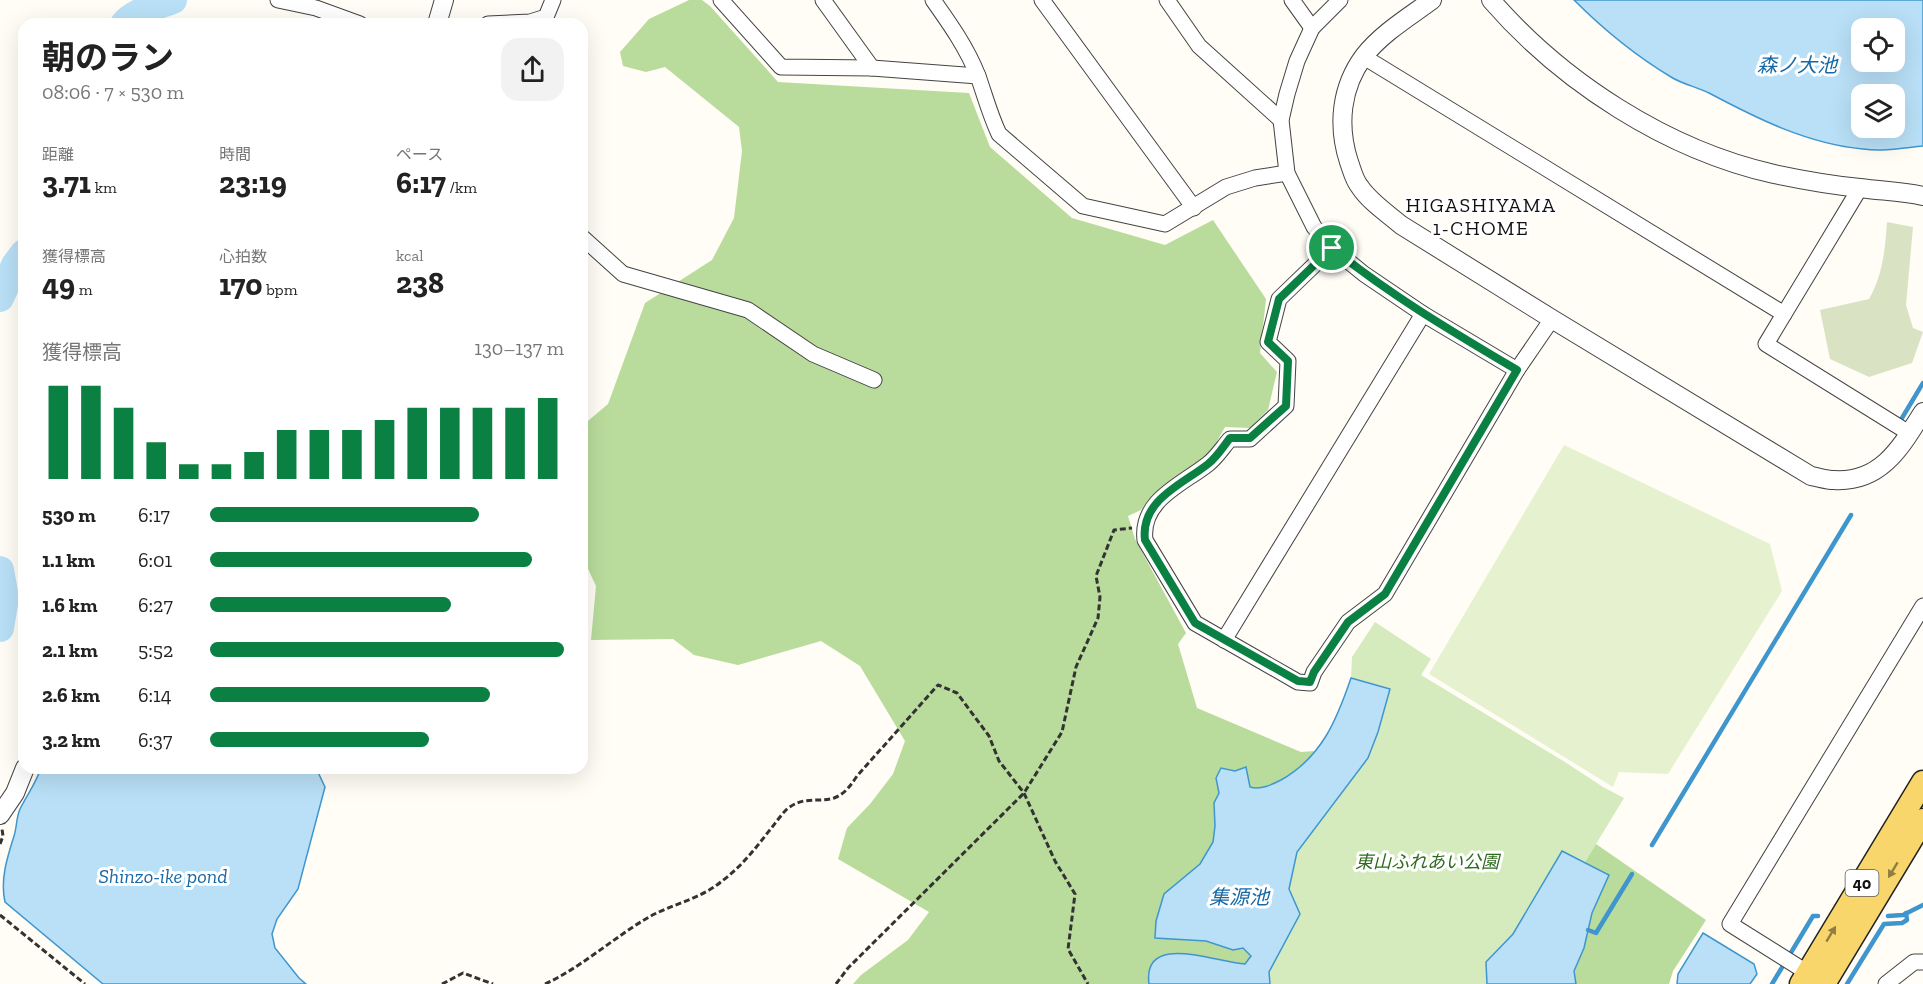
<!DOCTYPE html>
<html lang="ja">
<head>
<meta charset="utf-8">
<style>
	body { margin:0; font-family:"Zilla Slab","Noto Sans JP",serif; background:#f2f2f2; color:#222; height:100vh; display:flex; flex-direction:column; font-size:22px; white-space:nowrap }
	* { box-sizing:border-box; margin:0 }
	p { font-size:20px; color:#767676 }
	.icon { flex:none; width:33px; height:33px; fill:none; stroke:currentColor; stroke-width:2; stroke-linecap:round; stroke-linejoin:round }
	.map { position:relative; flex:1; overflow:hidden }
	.details { position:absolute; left:18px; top:18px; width:570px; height:756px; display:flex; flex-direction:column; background:#fff; border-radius:18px; box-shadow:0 6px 24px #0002 }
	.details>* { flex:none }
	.tools { position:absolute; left:1851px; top:18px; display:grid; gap:12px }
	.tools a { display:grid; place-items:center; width:54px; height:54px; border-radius:12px; background:#fff; box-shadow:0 6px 24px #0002; font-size:30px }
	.pin { position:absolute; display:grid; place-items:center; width:51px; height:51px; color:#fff; margin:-26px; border:3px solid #fff; border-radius:50%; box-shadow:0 2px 6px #0007 }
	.round { display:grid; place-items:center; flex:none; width:63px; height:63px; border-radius:18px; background:#f2f2f2 }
	.summary { display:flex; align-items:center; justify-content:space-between; height:102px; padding:0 24px }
	h1 { font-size:33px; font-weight:700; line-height:45px }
	.figures { display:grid; grid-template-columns:repeat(3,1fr); gap:9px; height:102px; padding:6px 24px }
	.figures div { display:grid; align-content:center }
	.figures b { font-size:30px; font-weight:700 }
	.figures small { font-size:16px; font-weight:400 }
	.figures p { font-size:16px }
	.chart { height:168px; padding:12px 24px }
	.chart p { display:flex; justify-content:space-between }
	.chart svg { width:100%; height:108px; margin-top:6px; stroke:#0b8043; stroke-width:6 }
	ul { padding:0 24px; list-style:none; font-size:20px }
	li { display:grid; grid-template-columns:96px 72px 1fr; align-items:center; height:45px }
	li i { height:15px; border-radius:8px; background:#0b8043 }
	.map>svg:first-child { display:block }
</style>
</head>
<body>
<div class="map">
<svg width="1923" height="984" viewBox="0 0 1923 984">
	<rect width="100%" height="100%" fill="#fffdf5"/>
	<path fill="#d5ebbd" d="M1375 622 1431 659 1421 675 1565 762 1603 787 1624 798 1585 862 1562 851 1513 934 1486 962 1487 984H1270L1269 972 1299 914 1289 889 1297 851 1368 758 1378 732 1390 689 1351 678 1352 657Z"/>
	<g fill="#b9dc9c">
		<path d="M689 0H702L710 6 778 82 969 93 990 147 1072 218 1165 245 1213 220 1266 299 1260 353 1277 372 1268 410 1250 428 1225 427 1207 459 1153 496 1141 510 1128 516 1135 539 1186 633 1178 644 1197 708 1301 752 1315 751C1301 768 1274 794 1250 787L1248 778 1235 771 1222 768 1262 984H853L861 975 908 940 929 912 838 859 847 828 870 804 893 774 905 741 860 666 821 641 738 665 694 655 673 639 591 640 596 586 582 556V426L608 404 645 303 712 260 734 218 742 151 739 127 665 67 646 72 623 66 620 52 649 19Z"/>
		<path d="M1596 844 1706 920 1673 971 1669 984H1540L1585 862Z"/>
	</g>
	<path fill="#d9e3c4" d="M1887 222 1913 227 1906 305 1913 328 1923 332 1912 363 1869 377 1830 359 1820 310 1869 299C1883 275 1885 249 1887 222Z"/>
	<path fill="#e6f2cf" d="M1564 445 1770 544 1782 591 1668 774 1619 772 1613 787 1429 674Z"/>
	<g fill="#b9e0f7" stroke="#3f96cf" stroke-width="1.5" fill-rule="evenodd">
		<path d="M1574 0H1923V146C1903 148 1883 152 1863 149 1808 144 1758 119 1709 93 1697 87 1682 84 1671 77 1636 56 1603 29 1574 0ZM1894 28V62H1862V28ZM1894 94V128H1862V94Z"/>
		<path d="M1351 678 1390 689 1378 732 1368 758 1297 852 1289 889 1300 914 1269 972 1270 984H1149C1142 931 1217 963 1245 964L1251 956 1243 948 1233 950 1206 941 1155 938 1156 921 1164 894 1200 864 1213 842 1215 826 1214 803 1219 793 1216 778 1221 768 1235 771 1246 767 1250 787C1261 790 1271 785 1281 780 1322 757 1337 719 1351 678Z"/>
		<path d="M41 768H316L325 787 298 889 277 919 272 934 275 948 299 978 306 984H103L5 902C0 880 7 858 14 836 17 827 16 818 20 809 27 795 36 783 41 768Z"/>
		<path d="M1562 851 1609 875 1592 913 1584 948 1574 971 1576 984H1487L1486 962 1513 934Z"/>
		<path d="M1703 933 1754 964 1757 974 1750 984H1677L1678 974Z"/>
	</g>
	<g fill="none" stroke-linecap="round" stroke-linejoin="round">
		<g stroke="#3f96cf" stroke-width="4.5">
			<path d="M1902 418 1923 383"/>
			<path d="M1652 845 1851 515"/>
			<path d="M1888 916 1903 915 1923 905"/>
			<path d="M1588 930 1596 933 1632 874"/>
			<path d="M1772 984 1813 916H1818"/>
			<path d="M1847 984 1884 924 1902 923 1907 920 1906 913"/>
		</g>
		<g stroke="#b9e0f7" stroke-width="28">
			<path d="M124 24C134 11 159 6 173 0"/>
			<path d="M0 298 15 265 24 253"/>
			<path d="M0 570 5 598 0 628"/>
		</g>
		<defs>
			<g id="minor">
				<path d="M278 0 316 8 360 24"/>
				<path d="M721 0 781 67 872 68 978 76"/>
				<path d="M823 0 872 68"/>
				<path d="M933 0C950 24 967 48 978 76 985 96 990 115 999 134L1083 206 1165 224 1226 187 1255 178 1287 173"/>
				<path d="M1042 0 1194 208"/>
				<path d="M1167 0 1199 46 1281 120"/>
				<path d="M1292 0 1312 28"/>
				<path d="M1340 0 1312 28 1297 61 1287 94 1281 120 1287 173 1314 227 1332 248 1364 274 1423 314 1517 370"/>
				<path d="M488 24 530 22 546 17 553 0"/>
				<path d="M1364 57 1784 314"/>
				<path d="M1860 188 1766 344 1909 433"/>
				<path d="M582 237 623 274 748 310 813 354 874 380"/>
				<path d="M1332 248 1279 299 1268 342 1288 361 1286 406 1250 439H1230C1223 447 1217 457 1208 464 1183 484 1140 500 1145 540L1195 623 1298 682 1310 683 1314 672 1348 622 1385 594 1517 370 1552 319"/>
				<path d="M1224 640 1423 314"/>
				<path d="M1808 973 1730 924 1923 606"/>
				<path d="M1886 984 1914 962H1923"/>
			</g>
			<g id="tertiary">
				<path d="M1432 0C1409 17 1382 33 1364 56 1341 87 1337 125 1349 162 1352 170 1354 180 1360 187 1370 202 1387 213 1401 225L1552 319 1811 476C1818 477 1826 480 1834 480 1881 483 1901 447 1923 412"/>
				<path d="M1491 0C1562 82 1667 150 1774 174 1802 180 1831 185 1860 188 1881 191 1902 191 1923 196"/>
				<path d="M437 24 444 0"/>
				<path d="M0 815 15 793 25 768"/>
			</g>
			<g id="primary">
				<path d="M1801 984 1923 782"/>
				<path d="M1824 984 1923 820"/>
			</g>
		</defs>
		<use href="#minor" stroke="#444" stroke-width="17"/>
		<use href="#tertiary" stroke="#444" stroke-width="20"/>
		<use href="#primary" stroke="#222" stroke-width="25"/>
		<g stroke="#333" stroke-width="3" stroke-dasharray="6 3" stroke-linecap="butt">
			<path d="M0 844 3 836 2 829"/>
			<path d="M0 915 85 984"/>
			<path d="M442 984 463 973 493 984"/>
			<path d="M545 984C582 967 613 938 649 917 672 904 701 899 722 881 741 867 755 849 769 831 775 824 780 816 786 810 803 795 818 803 834 798 845 794 851 785 857 776L938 685 957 693 989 736 999 761 1024 793 1055 861 1075 894 1068 949 1088 984"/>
			<path d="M836 984 848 968 1024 793 1062 732 1076 667 1098 618 1100 597 1096 576 1114 530 1132 528"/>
		</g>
		<use href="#minor" stroke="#fff" stroke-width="15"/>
		<use href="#tertiary" stroke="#fff" stroke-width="18"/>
		<use href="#primary" stroke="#f9d66b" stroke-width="22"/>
	</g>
	<defs><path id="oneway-solid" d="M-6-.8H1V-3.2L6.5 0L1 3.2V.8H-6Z" transform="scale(1.5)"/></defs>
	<g fill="#917d42">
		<use href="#oneway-solid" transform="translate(1893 870) rotate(121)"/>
		<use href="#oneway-solid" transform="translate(1831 934) rotate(-59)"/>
	</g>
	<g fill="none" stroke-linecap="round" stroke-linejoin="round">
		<defs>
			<path id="route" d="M1332 248C1390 295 1453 332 1517 370L1385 594 1348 622 1314 672 1310 682 1298 681 1195 623 1145 540C1140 500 1183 484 1208 464 1217 457 1223 447 1230 438H1250L1286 406 1288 361 1268 342 1279 299Z"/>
		</defs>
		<use href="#route" stroke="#fff" stroke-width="12"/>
		<use href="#route" stroke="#0b8043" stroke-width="8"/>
	</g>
	<g text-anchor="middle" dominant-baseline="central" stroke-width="6" stroke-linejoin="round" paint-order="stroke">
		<rect fill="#fff" stroke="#585858" stroke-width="1.5" x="1845.5" y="870" width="33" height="26" rx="4.5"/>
		<g font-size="16" font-weight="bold" fill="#111">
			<text x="1862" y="883">40</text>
		</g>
		<g font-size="18" font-style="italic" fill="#2f6b1f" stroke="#fff">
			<text x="1427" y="862">東山ふれあい公園</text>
		</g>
		<g font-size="20" font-style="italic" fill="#1768a6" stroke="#fff">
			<text x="1797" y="65">森ノ大池</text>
			<text x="163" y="876">Shinzo-ike pond</text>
			<text x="1239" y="897">集源池</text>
		</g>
		<g font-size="20" letter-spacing="1.5" fill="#111" stroke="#fff">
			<text x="1481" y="205">HIGASHIYAMA<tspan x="1481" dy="23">1-CHOME</tspan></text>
		</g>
	</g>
</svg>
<div class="tools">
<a><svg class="icon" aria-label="locate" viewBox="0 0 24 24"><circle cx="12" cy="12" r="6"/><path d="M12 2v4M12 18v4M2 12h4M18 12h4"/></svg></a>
<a><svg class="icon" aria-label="layers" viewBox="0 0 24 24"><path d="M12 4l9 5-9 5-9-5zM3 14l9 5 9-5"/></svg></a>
</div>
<div class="pin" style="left:1332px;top:248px;background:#1e9e55"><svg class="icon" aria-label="arrive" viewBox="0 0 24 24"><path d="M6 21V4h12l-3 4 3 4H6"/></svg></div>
<section class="details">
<div class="summary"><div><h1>朝のラン</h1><p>08:06 · 7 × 530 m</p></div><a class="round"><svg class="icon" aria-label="share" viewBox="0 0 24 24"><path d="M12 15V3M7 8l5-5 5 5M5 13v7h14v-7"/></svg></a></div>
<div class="figures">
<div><p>距離</p><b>3.71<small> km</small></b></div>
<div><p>時間</p><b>23:19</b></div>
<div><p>ペース</p><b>6:17<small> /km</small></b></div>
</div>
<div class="figures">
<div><p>獲得標高</p><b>49<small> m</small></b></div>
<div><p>心拍数</p><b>170<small> bpm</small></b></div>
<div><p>kcal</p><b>238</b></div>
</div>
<div class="chart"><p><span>獲得標高</span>130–137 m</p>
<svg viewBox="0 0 160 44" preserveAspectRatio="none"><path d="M5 44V6M15 44V6M25 44V15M35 44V29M45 44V38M55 44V38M65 44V33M75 44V24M85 44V24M95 44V24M105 44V20M115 44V15M125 44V15M135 44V15M145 44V15M155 44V11"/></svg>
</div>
<ul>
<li><b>530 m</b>6:17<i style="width:76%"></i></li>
<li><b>1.1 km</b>6:01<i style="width:91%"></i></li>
<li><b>1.6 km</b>6:27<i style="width:68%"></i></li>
<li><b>2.1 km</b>5:52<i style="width:100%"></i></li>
<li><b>2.6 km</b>6:14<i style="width:79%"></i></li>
<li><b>3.2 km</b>6:37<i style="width:62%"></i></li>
</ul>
</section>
</div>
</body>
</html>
